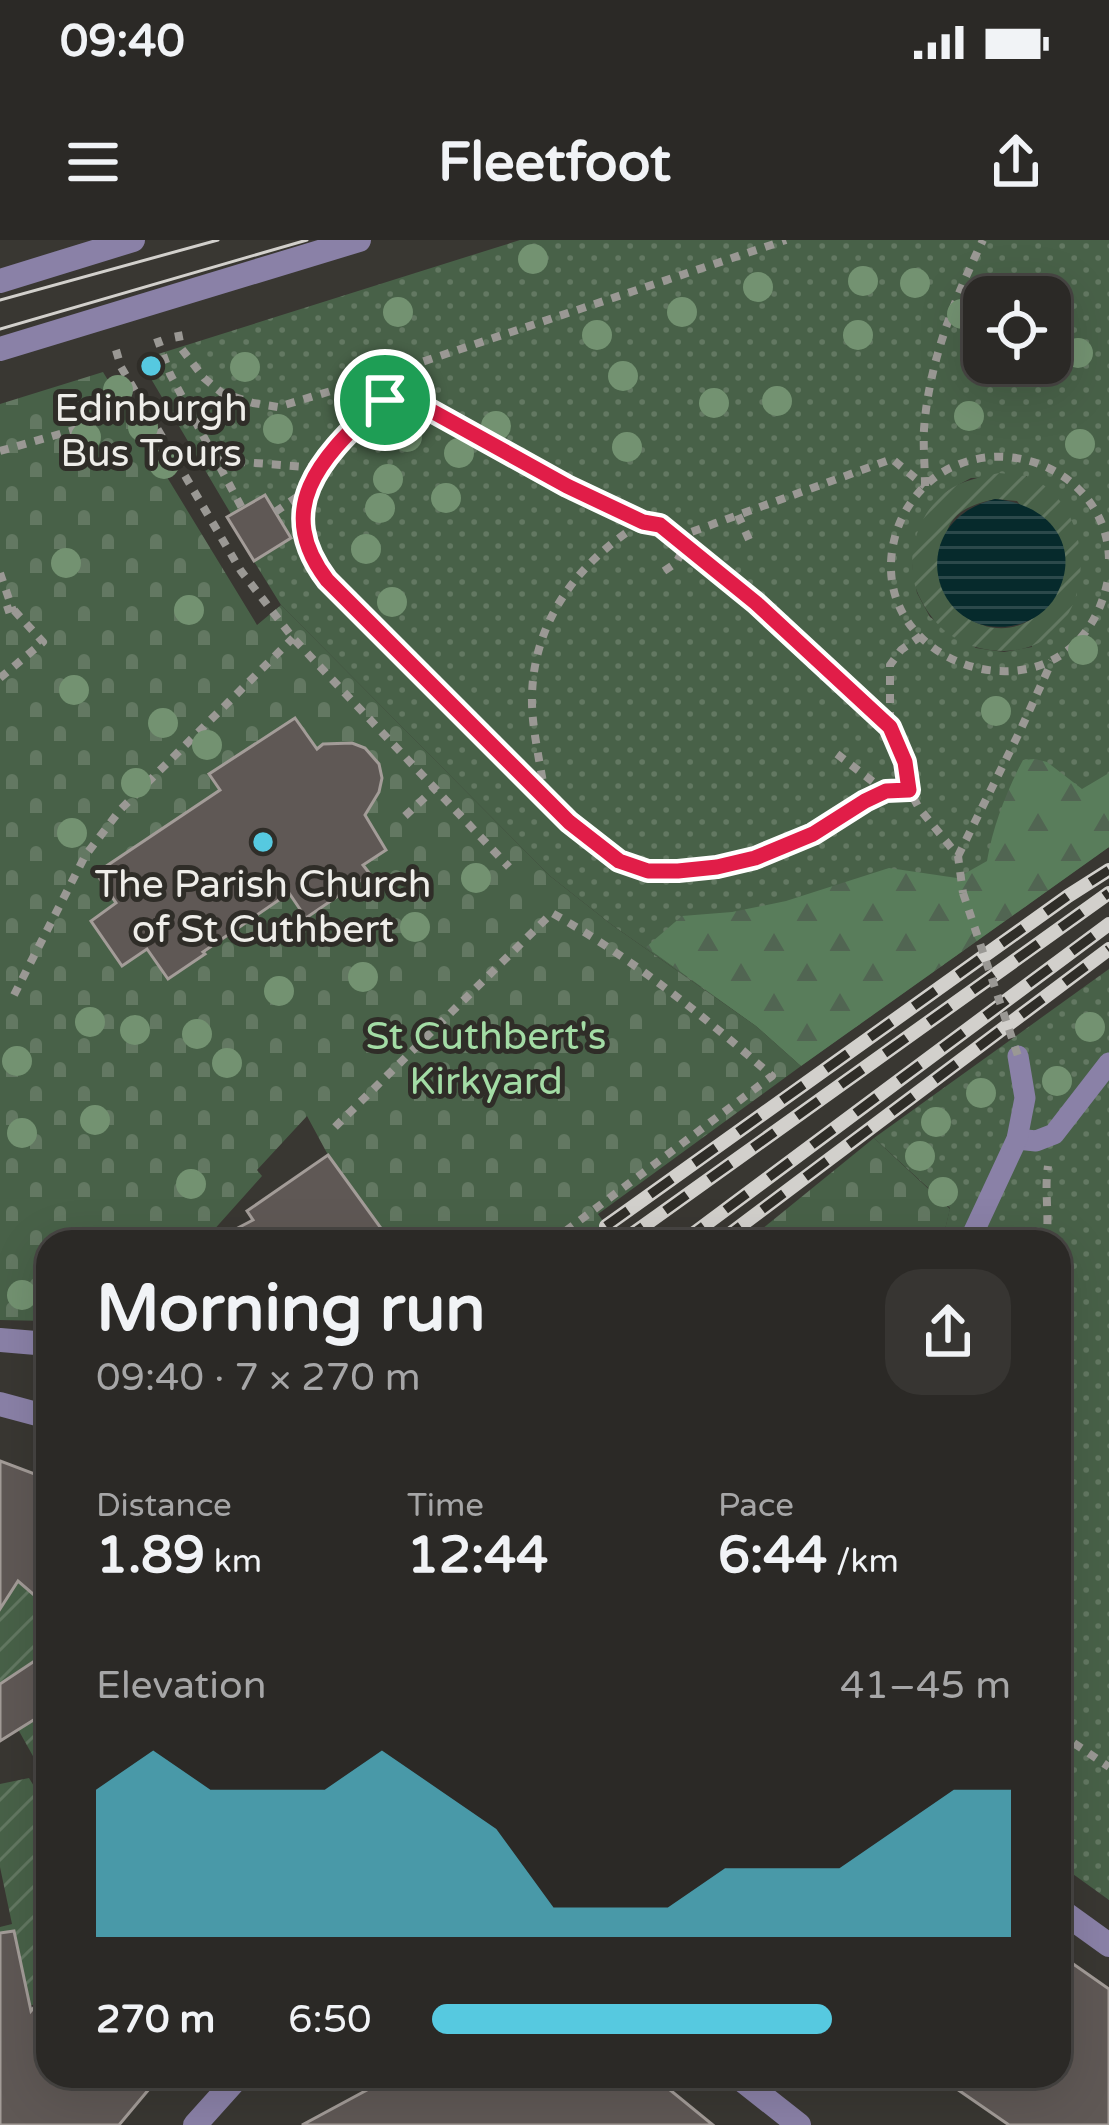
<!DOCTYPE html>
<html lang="en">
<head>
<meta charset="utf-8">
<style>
	body { margin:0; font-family:"Varela Round",sans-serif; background:#373532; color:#f1f3f6; height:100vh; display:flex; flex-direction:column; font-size:45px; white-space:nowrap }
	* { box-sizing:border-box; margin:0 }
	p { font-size:39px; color:#a6a6a7 }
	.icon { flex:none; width:66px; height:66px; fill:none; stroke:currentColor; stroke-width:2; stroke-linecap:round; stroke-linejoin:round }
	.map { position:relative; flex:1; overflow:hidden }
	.side { position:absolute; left:36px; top:990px; width:1035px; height:858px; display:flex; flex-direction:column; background:#2b2926; border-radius:36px; box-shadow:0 12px 48px #0002,0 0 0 3px #474543 }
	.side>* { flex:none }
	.tools { position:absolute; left:963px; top:36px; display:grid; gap:24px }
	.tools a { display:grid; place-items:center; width:108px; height:108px; border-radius:24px; background:#2b2926; box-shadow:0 12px 48px #0002,0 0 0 3px #474543; font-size:60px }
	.pin { position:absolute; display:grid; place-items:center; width:102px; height:102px; color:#fff; margin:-51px; border:6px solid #fff; border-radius:50%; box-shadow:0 3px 12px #0007 }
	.round { display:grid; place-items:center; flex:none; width:126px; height:126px; border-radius:36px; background:#373532 }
	.head { display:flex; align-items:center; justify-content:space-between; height:204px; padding:0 60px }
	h1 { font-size:66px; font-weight:700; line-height:90px }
	.metrics { display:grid; grid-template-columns:repeat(3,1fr); gap:18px; height:204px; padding:12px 60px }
	.metrics div { display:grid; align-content:center }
	.metrics b { font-size:51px; font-weight:700 }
	.metrics small { font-size:33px; font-weight:400 }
	.metrics p { font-size:33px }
	.chart { height:336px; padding:24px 60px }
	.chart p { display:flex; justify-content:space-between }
	.chart svg { width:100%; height:216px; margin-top:12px; fill:#56c9e0; opacity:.7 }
	ul { padding:0 60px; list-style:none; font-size:39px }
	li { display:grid; grid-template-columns:192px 144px 1fr; align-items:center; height:90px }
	li i { height:30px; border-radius:15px; background:#56c9e0 }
	.status { display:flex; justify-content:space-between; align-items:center; height:84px; padding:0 60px; background:#2b2926; direction:ltr }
	.status svg { height:33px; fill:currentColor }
	header { display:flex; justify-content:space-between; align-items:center; height:156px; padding:0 60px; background:#2b2926; font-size:54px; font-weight:700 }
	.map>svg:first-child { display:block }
</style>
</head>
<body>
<div class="status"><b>09:40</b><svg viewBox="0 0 49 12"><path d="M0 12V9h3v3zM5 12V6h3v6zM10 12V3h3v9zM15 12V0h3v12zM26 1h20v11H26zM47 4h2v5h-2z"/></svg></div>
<header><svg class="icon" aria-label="menu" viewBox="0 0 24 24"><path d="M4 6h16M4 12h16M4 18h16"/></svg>Fleetfoot<svg class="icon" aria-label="share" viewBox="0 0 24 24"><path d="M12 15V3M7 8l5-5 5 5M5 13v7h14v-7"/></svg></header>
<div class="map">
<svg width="1109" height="1885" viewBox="0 0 1109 1885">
	<defs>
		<pattern id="grass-dots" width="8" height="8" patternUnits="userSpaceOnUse" patternTransform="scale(3)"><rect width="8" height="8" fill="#486148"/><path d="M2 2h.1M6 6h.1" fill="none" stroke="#637862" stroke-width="1.8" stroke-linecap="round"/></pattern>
		<pattern id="forest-firs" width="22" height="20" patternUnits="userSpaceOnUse" patternTransform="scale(3)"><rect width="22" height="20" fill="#597d5b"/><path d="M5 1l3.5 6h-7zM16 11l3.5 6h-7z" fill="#516552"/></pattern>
		<pattern id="cemetery-stones" width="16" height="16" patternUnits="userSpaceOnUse" patternTransform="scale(3)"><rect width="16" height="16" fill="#486148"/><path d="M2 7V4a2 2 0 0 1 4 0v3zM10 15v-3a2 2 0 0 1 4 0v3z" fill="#637862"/></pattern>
		<pattern id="garden-furrows" width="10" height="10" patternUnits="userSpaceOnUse" patternTransform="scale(3)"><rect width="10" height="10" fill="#486148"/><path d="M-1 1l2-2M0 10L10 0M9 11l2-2" fill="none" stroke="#637862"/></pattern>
		<pattern id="water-rules" width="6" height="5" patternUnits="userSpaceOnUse" patternTransform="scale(3)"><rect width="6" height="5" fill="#062a2c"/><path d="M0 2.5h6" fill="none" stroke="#2b494b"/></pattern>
	</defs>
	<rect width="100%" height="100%" fill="#393732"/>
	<g fill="url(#grass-dots)" fill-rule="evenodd">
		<path d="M520 0H1109V607L801 826 756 786 612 685 550 636 281 365 227 278 231 274 147 132 158 127 155 115ZM984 57H1050V123H984ZM1027 236 1032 407 1004 412 976 408 930 377 917 353 912 325 928 272 947 251 971 238Z"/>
		<path d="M1109 729V1660L1059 1624V1002H942L950 968 874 898Z"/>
	</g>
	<path fill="url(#forest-firs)" d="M1035 519 1047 522 1082 549 1109 533V607L801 826 756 786 646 707 682 676 732 672 786 661 889 628 957 638 987 621C993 586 1006 552 1023 520Z"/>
	<g fill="url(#cemetery-stones)" fill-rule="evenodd">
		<path d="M103 132 257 385 281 365 550 636 612 685 756 786 801 826 598 974 618 1002H391L328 915 307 876 257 930 262 936 203 1002H48V1081L0 1080V164ZM295 479 317 509 322 505 325 509C369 489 401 534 366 568L368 572 365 575 385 610 363 625 369 635 307 677 289 653 168 739 147 709 122 726 91 681 116 663 96 633 220 550 210 533Z"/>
		<path d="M874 898 950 969 942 1002H746Z"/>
	</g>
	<g fill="url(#garden-furrows)" fill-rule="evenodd">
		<path d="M999 233C1008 234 1018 234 1026 236 1109 266 1098 425 990 410 958 406 934 387 920 358 902 323 916 274 947 251 963 240 981 237 999 233ZM995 259 1017 261 1065 323C1057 375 1009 409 962 374 956 369 947 360 945 352 942 341 944 326 944 314 944 277 961 267 995 259Z"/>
		<path d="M0 1316 14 1345 26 1329 48 1367V1412L9 1438 48 1471V1543L0 1457Z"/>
		<path d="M29 1538 48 1569V1751L37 1764 2 1771 27 1753 19 1716 0 1719V1687L12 1684 0 1627V1544Z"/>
	</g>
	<path fill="url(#water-rules)" d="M995 259C1046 263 1084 304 1056 356 1047 372 1030 383 1011 386 930 398 903 282 995 259Z"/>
	<g fill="#5f5855" stroke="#a39c98" stroke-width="3">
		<path d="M265 255 291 298 254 321 227 277Z"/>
		<path d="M295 478 317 509 323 504 352 503 365 508 379 524 382 538 379 552 365 575 386 610 363 625 370 634 306 678 289 653 203 712 205 714 168 739 147 709 122 726 91 681 116 663 96 633 220 550 209 534Z"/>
		<path d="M328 915 391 1002H211L253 980 247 971Z"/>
		<path d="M0 1221 48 1239V1367L18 1341 0 1369Z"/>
		<path d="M48 1412V1471L0 1501V1444Z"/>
		<path d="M14 1691 31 1771 48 1751V1836H160L119 1885H0V1693Z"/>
		<path d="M1059 1714 1109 1749V1885H1009L938 1836H1059Z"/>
		<path d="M393 1836H653L713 1885H302Z"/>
	</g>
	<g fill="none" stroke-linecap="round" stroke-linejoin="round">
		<g stroke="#9a9894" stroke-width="8" stroke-dasharray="9 9" stroke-linecap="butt">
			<path d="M178 92 181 108 204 138 222 153 253 163 278 167 377 137 786 0"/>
			<path d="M157 98 170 134 242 268"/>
			<path d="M116 110 121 127 241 331 293 398 509 627"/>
			<path d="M377 137 385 160C367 174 353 190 338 206 296 252 288 289 327 340 388 401 448 462 509 522 542 555 575 597 617 620 645 636 685 632 716 627 752 622 788 608 819 591 853 572 869 552 909 550"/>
			<path d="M385 160 402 159 419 164 567 246 643 282 660 285 756 363 890 487"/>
			<path d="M0 211 116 178"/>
			<path d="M218 220 318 228"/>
			<path d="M925 246C925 227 923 207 924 189 929 122 954 60 983 0"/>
			<path d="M275 272 306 251"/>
			<path d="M738 275 750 302"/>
			<path d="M675 298 892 219 925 246"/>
			<path d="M1109 319C1107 243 1025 197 957 225 929 236 907 261 897 290 851 432 1081 500 1109 334"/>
			<path d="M664 331 676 323 685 306"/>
			<path d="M0 333 12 368 0 372"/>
			<path d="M921 396 901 410 890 425V487L905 522 909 550 919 568 958 616 963 653"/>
			<path d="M0 438 43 402 12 368"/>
			<path d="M837 514 885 551"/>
			<path d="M545 557C541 524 531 488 532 455 534 379 580 320 643 282"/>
			<path d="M405 576 435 548"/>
			<path d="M958 616 1020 491 1052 421"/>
			<path d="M14 755 85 616 120 570 293 398"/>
			<path d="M335 887 552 673C632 718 704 776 772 836L551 1002"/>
			<path d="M1046 1002C1050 976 1044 952 1048 926"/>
			<path d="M1059 1493 1109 1527"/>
		</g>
		<g stroke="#8a81a7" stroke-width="21">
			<path d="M1017 899 1036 901 1054 894 1109 823"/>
			<path d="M969 1002 1017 899 1025 858 1018 816"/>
		</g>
		<g stroke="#8a81a7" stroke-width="24">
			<path d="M0 41 133 0"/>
			<path d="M0 109 359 0"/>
			<path d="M0 1100 48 1104"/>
			<path d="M0 1164 48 1177"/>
			<path d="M1059 1669 1109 1705"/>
			<path d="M737 1836 799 1885"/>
			<path d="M195 1885 239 1836"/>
		</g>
		<g stroke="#d2d0cc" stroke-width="3">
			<path d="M0 60 218 0"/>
			<path d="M0 89 307 0"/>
		</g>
		<defs>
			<g id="rail">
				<path d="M606 986 1068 656 1109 630"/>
				<path d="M621 1002 1109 653"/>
				<path d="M682 1002 1109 684"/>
				<path d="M719 1002 1109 709"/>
			</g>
		</defs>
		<use href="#rail" stroke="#d2d0cc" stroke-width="14"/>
		<use href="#rail" stroke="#2f2d28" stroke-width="9" stroke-dasharray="27" stroke-linecap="butt"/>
		<path stroke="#9a9894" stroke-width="8" stroke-dasharray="9 9" stroke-linecap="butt" d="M963 653 1018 816"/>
	</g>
	<g fill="#739271">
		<circle cx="533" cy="19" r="15"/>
		<circle cx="863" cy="41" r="15"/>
		<circle cx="915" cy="43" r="15"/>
		<circle cx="758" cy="47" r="15"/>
		<circle cx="398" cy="72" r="15"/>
		<circle cx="682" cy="72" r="15"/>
		<circle cx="962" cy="74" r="15"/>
		<circle cx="597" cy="95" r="15"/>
		<circle cx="858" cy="95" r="15"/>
		<circle cx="1078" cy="113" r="15"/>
		<circle cx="245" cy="127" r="15"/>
		<circle cx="623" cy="136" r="15"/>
		<circle cx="118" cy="150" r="15"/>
		<circle cx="777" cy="161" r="15"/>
		<circle cx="714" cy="163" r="15"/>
		<circle cx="969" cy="176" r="15"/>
		<circle cx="496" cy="186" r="15"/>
		<circle cx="143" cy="187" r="15"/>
		<circle cx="278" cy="189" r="15"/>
		<circle cx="86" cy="197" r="15"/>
		<circle cx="407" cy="197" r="15"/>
		<circle cx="1080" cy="204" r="15"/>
		<circle cx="627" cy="207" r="15"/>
		<circle cx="459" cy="213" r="15"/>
		<circle cx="164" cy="224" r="15"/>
		<circle cx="388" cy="239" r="15"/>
		<circle cx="446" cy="258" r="15"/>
		<circle cx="380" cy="268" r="15"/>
		<circle cx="366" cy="309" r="15"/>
		<circle cx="66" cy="323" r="15"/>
		<circle cx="392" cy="362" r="15"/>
		<circle cx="189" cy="370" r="15"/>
		<circle cx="1083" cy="410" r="15"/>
		<circle cx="74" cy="450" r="15"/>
		<circle cx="996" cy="471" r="15"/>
		<circle cx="163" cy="483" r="15"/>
		<circle cx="207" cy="505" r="15"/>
		<circle cx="136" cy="543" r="15"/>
		<circle cx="72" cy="593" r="15"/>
		<circle cx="476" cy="638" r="15"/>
		<circle cx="415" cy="687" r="15"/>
		<circle cx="363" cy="737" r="15"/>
		<circle cx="279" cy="751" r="15"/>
		<circle cx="90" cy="782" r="15"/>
		<circle cx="1090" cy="787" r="15"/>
		<circle cx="135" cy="790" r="15"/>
		<circle cx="197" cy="794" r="15"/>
		<circle cx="17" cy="821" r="15"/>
		<circle cx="227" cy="823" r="15"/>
		<circle cx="1057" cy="841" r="15"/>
		<circle cx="981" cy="853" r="15"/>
		<circle cx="95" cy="880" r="15"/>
		<circle cx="936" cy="882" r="15"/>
		<circle cx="22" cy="893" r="15"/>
		<circle cx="920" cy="916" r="15"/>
		<circle cx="191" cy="944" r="15"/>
		<circle cx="943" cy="952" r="15"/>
		<circle cx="22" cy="1055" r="15"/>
	</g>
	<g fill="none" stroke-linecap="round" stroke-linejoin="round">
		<defs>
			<path id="route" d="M402 159 419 164 567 246 643 282 660 285 756 363 890 487 905 522 909 550 886 551 865 561 813 594 755 618 717 627 678 631H648L619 621 569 582 327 340C273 269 320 219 374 168L385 160Z"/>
		</defs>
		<use href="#route" stroke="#fff" stroke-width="24"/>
		<use href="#route" stroke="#e11d48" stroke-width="15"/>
	</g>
	<g fill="#56c9e0" stroke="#2f2d28" stroke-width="4.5">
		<circle cx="151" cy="126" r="12"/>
		<circle cx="263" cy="602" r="12"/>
	</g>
	<g text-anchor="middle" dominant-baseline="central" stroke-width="10" stroke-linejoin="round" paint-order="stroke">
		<g font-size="39" fill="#eeede9" stroke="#2f2d28">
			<text x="151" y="168">Edinburgh<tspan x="151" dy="45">Bus Tours</tspan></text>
			<text x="263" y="644">The Parish Church<tspan x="263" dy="45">of St Cuthbert</tspan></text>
		</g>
		<g font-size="39" fill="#a3dca5" stroke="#2f2d28">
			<text x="486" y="796">St Cuthbert's<tspan x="486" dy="45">Kirkyard</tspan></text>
		</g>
	</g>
</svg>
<div class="tools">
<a><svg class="icon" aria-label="locate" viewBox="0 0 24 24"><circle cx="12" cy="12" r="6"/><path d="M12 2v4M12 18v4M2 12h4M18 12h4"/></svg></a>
</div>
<div class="pin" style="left:385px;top:160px;background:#1e9e55"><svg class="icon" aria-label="arrive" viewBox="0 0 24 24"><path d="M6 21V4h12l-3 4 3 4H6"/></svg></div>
<section class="side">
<div class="head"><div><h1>Morning run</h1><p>09:40 · 7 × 270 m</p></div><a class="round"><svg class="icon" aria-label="share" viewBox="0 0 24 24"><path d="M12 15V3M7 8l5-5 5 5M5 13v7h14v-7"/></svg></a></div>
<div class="metrics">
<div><p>Distance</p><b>1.89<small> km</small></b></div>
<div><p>Time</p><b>12:44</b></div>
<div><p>Pace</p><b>6:44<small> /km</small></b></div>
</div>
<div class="chart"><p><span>Elevation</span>41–45 m</p>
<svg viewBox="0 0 160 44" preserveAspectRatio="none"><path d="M0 44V14L10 6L20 14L30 14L40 14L50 6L60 14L70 22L80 38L90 38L100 38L110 30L120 30L130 30L140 22L150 14L160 14V44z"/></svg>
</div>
<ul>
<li><b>270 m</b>6:50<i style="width:69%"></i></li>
</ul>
</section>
</div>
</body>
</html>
